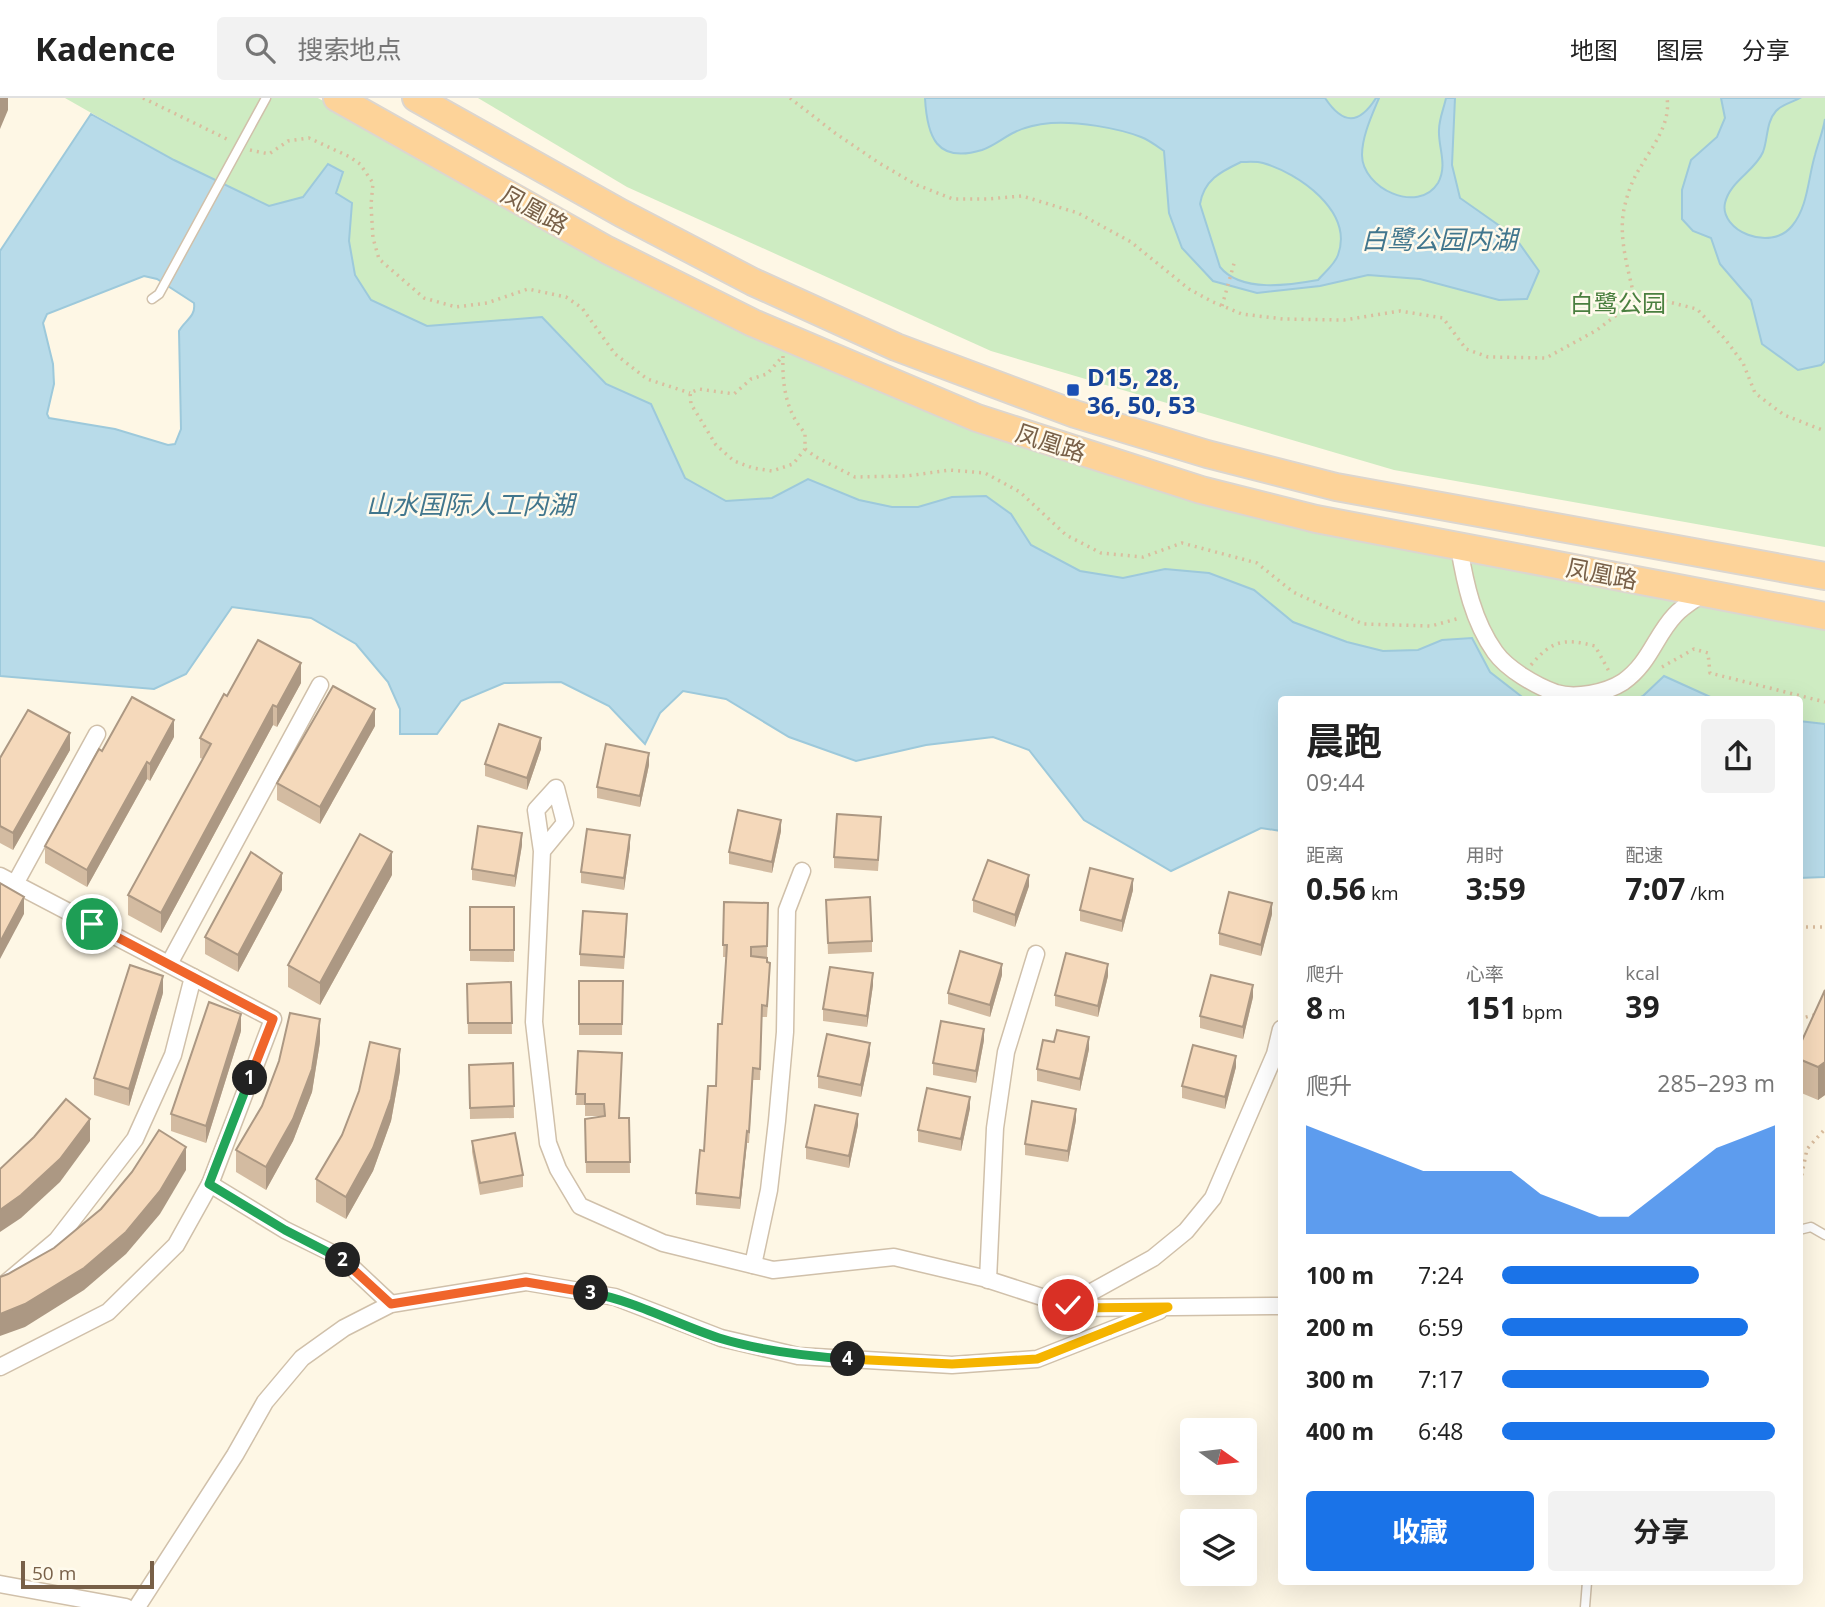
<!DOCTYPE html>
<html lang="zh">
<head>
<meta charset="utf-8">
<style>
	body { margin:0; font-family:"Open Sans","Noto Sans SC",sans-serif; background:#f2f2f2; color:#222; height:100vh; display:flex; flex-direction:column; font-size:26px; white-space:nowrap }
	* { box-sizing:border-box; margin:0 }
	p { font-size:23px; color:#767676 }
	.icon { flex:none; width:38px; height:38px; fill:none; stroke:currentColor; stroke-width:2; stroke-linecap:round; stroke-linejoin:round }
	.map { position:relative; flex:1; overflow:hidden }
	.side { position:absolute; left:1278px; top:598px; width:525px; height:889px; display:flex; flex-direction:column; background:#fff; border-radius:7px; box-shadow:0 7px 28px #0002 }
	.side>* { flex:none }
	.needle { width:46px; rotate:104deg }
	.controls { position:absolute; left:1180px; top:1320px; display:grid; gap:14px }
	.controls a { display:grid; place-items:center; width:77px; height:77px; border-radius:7px; background:#fff; box-shadow:0 7px 28px #0002; font-size:35px }
	.scale { position:absolute; left:21px; bottom:18px; width:133px; box-sizing:border-box; padding-left:7px; border:4px solid #786048; border-top:0; font-size:19px; line-height:24px; white-space:nowrap; color:#786048; -webkit-text-stroke:5px #fffaec; paint-order:stroke }
	.pin { position:absolute; display:grid; place-items:center; width:60px; height:60px; color:#fff; margin:-30px; border:4px solid #fff; border-radius:50%; box-shadow:0 2px 7px #0007 }
	.km { position:absolute; width:35px; height:35px; margin:-18px; border-radius:50%; background:#222; color:#fff; font-size:19px; line-height:35px; text-align:center }
	.round { display:grid; place-items:center; flex:none; width:74px; height:74px; border-radius:7px; background:#f2f2f2 }
	.summary { display:flex; align-items:center; justify-content:space-between; height:119px; padding:0 28px }
	h1 { font-size:38px; font-weight:700; line-height:52px }
	.metrics { display:grid; grid-template-columns:repeat(3,1fr); gap:10px; height:119px; padding:7px 28px }
	.metrics div { display:grid; align-content:center }
	.metrics b { font-size:30px; font-weight:700 }
	.metrics small { font-size:19px; font-weight:400 }
	.metrics p { font-size:19px }
	.chart { height:196px; padding:14px 28px }
	.chart p { display:flex; justify-content:space-between }
	.chart svg { width:100%; height:126px; margin-top:7px; fill:#1a73e8; opacity:.7 }
	.button { display:flex; gap:14px; margin-top:auto; padding:14px 28px }
	.button a { flex:1; height:80px; border-radius:7px; background:#1a73e8; color:#fff; font-size:28px; font-weight:700; line-height:80px; text-align:center }
	.button a+a { background:#f2f2f2; color:#222 }
	ul { padding:0 28px; list-style:none; font-size:23px }
	li { display:grid; grid-template-columns:112px 84px 1fr; align-items:center; height:52px }
	li i { height:18px; border-radius:9px; background:#1a73e8 }
	header { display:flex; align-items:center; gap:42px; box-sizing:border-box; height:98px; padding:0 35px; background:#fff; border-bottom:2px solid #e0e0e0 }
	header strong { font-size:33px }
	nav { display:flex; gap:38px; margin-inline-start:auto; font-size:24px }
	.search { width:490px; height:63px; background:#f2f2f2; display:flex; align-items:center; gap:18px; box-sizing:border-box; padding:0 24px; border-radius:7px; color:#767676; font-size:26px }
	.map>svg:first-child { display:block }
</style>
</head>
<body>
<header>
<strong>Kadence</strong>
<div class="search"><svg class="icon" aria-label="search" viewBox="0 0 24 24"><circle cx="10" cy="10" r="6"/><path d="M15 15l6 6"/></svg>搜索地点</div>
<nav><a>地图</a><a>图层</a><a>分享</a></nav>
</header>
<div class="map">
<svg width="1825" height="1509" viewBox="0 0 1825 1509">
	<rect width="100%" height="100%" fill="#fef7e5"/>
	<g fill="#ceecc2">
		<path d="M65 0H318L596 158 787 251 1316 431 1461 463 1825 530V626L1799 623V602H1717L1664 578 1643 598 1634 602H1526L1490 574 1472 540 1443 542 1418 552 1383 553 1347 544 1293 524 1254 492 1165 471 1123 480 1080 473 1031 447 1011 416 952 399 918 409H892L859 402 808 381 772 400 726 403 685 380 651 306 606 286 542 219 427 228 371 202 355 177 349 143 352 105 336 95 343 74 328 67 303 99 269 108 174 62Z"/>
		<path d="M478 0H1825V449L1394 372 991 253 627 89Z"/>
	</g>
	<g fill="#b8dbe9" stroke="#9dc9db" stroke-width="2" fill-rule="evenodd">
		<path d="M925 0H1325C1343 27 1359 27 1376 0H1379C1372 17 1362 38 1362 57 1362 90 1418 117 1438 85 1448 67 1438 49 1439 32 1439 21 1444 10 1446 0H1455L1452 67 1460 100 1514 138 1539 173 1527 201 1499 202 1420 181 1368 177 1320 188 1257 195 1213 183 1182 150 1169 115 1164 53C1157 48 1149 42 1141 39 1118 30 1076 23 1051 25 1040 26 1025 29 1015 34 1004 39 994 48 982 52 936 66 927 38 925 0ZM1241 64C1248 64 1256 63 1263 65 1298 75 1354 113 1338 157 1335 166 1324 175 1318 182 1290 187 1241 195 1220 169L1200 106C1204 82 1220 74 1241 64Z"/>
		<path d="M1721 0H1800C1793 4 1781 7 1776 13 1766 24 1768 41 1763 54 1755 73 1730 83 1725 105 1719 132 1770 155 1792 128 1808 109 1808 80 1815 57 1818 45 1823 34 1825 21V263L1821 267 1798 272 1762 246 1751 202 1720 166 1711 140 1693 133 1682 121V92L1691 62 1717 39 1725 20Z"/>
		<path d="M91 16 174 62 269 108 303 99 328 66 343 74 336 95 352 105 349 143 355 177 371 202 427 228 542 219 606 286 651 306 685 380 726 403 772 400 808 381 859 402 892 409H918L952 399 986 398 1011 416 1031 447 1080 473 1123 480 1165 471 1209 475 1254 492 1293 524 1347 544 1383 553 1418 552 1442 542 1472 540 1490 574 1526 602H1281V733L1261 730 1171 773 1084 722 1029 652 993 639 926 647 856 663 789 639 726 601 683 593 660 615 645 646 609 608 561 584 504 585 461 603 437 636H400V611L388 584 356 546 311 520 232 509 186 576 154 591 0 578V153ZM144 178 157 181 194 205C196 219 185 222 179 233L181 331 175 346 168 347 115 331 49 320 47 316 54 286 53 266 43 225 47 216Z"/>
		<path d="M1664 578 1717 602H1634L1643 598Z"/>
		<path d="M1799 623 1825 626V779L1799 780Z"/>
	</g>
	<g fill="none" stroke-linecap="round" stroke-linejoin="round">
		<defs>
			<g id="service">
				<path d="M152 201 159 196 266 0"/>
				<path d="M1799 1132 1811 1129 1825 1137"/>
				<path d="M1585 1509 1587 1484"/>
			</g>
			<g id="minor">
				<path d="M1459 449C1465 485 1473 523 1495 554 1507 571 1536 588 1556 595 1575 601 1606 595 1623 584 1650 565 1655 538 1675 517 1683 508 1694 502 1704 495"/>
				<path d="M542 753 565 725 556 690 536 712 542 753 534 924 548 1045 558 1071 580 1108 663 1145 773 1172 894 1159 983 1180 1076 1210 1281 1208"/>
				<path d="M0 778 273 921 210 1086 285 1132 342 1160 391 1206"/>
				<path d="M15 786 97 636"/>
				<path d="M169 866 320 587"/>
				<path d="M753 1167 769 1092 777 1023 785 934 787 812 802 773"/>
				<path d="M988 1182 995 1030 1006 954 1036 856"/>
				<path d="M0 1190 57 1142 135 1041 173 957 193 879"/>
				<path d="M1068 1207 1153 1160 1186 1133 1213 1100 1275 956 1281 931"/>
				<path d="M0 1269 108 1214 176 1147 210 1086"/>
				<path d="M0 1486 126 1509"/>
				<path d="M137 1509 235 1357 265 1304 302 1260 344 1230 391 1206 526 1184 615 1199 721 1240 798 1258 952 1267 1037 1261 1159 1213"/>
			</g>
			<g id="trunk">
				<path d="M337 0 607 152 753 225 977 320 1201 392 1316 421 1825 518"/>
				<path d="M416 0 621 115 753 184 896 249 1075 316 1207 356 1336 389 1825 478"/>
			</g>
		</defs>
		<use href="#service" stroke="#d0c0aa" stroke-width="11"/>
		<use href="#minor" stroke="#d0c0aa" stroke-width="19"/>
		<use href="#trunk" stroke="#dcd6cf" stroke-width="30"/>
		<g stroke="#dabd9e" stroke-width="3.5" stroke-dasharray="2 5" stroke-linecap="butt">
			<path d="M143 0 231 43"/>
			<path d="M790 0 835 35 879 65 917 87 953 101H987L1022 98 1078 115 1131 144 1189 191 1213 204 1242 216 1283 221 1344 222 1400 213 1443 220 1466 251 1488 259 1546 260 1597 232 1635 203H1665L1697 211 1725 241 1743 265 1755 295 1784 317 1825 333"/>
			<path d="M250 52 269 56 288 43 309 40 350 59 360 66 373 85 371 107 373 140 379 161 424 200 456 209 487 205 528 191 566 199 582 210 615 256 647 281 690 295"/>
			<path d="M1635 203C1629 173 1618 141 1624 111 1627 97 1632 82 1640 70 1652 49 1671 26 1667 0"/>
			<path d="M1222 208 1235 162"/>
			<path d="M783 258C782 287 786 314 805 335V351L793 366 772 373 753 370 734 363 716 347 691 306 690 295 699 291 734 296 751 281 767 276Z"/>
			<path d="M805 351 816 359 855 379 907 378 949 372 985 375 1020 394 1066 437 1101 455 1143 459 1182 445 1257 465 1293 494 1363 526 1431 528 1460 520"/>
			<path d="M1531 567C1552 542 1564 540 1595 548L1610 575"/>
			<path d="M1662 569 1694 551 1708 555 1710 575 1825 604"/>
			<path d="M1799 829H1825"/>
			<path d="M1799 921 1825 914"/>
			<path d="M1799 1091 1807 1051 1825 1031"/>
		</g>
		<use href="#service" stroke="#fff" stroke-width="8"/>
		<use href="#minor" stroke="#fff" stroke-width="16"/>
		<use href="#trunk" stroke="#fdd399" stroke-width="26"/>
	</g>
	<g fill="#d3bba1">
		<path d="M301 585 277 629 273 627 161 835 128 817V797L203 661 200 660V640L227 598Z"/>
		<path d="M375 628 320 726 277 702V685Z"/>
		<path d="M174 639 150 683 147 681 87 789 45 765V748Z"/>
		<path d="M541 651 527 692 485 678V666Z"/>
		<path d="M70 652 13 752 0 745V660Z"/>
		<path d="M649 667 640 709 597 700V689Z"/>
		<path d="M881 730 878 773 834 770V759Z"/>
		<path d="M781 733 772 775 729 766V754Z"/>
		<path d="M522 747 515 789 472 782V771Z"/>
		<path d="M630 749 624 792 581 785V774Z"/>
		<path d="M392 777 320 907 288 889V867Z"/>
		<path d="M1029 788 1015 829 973 814V802Z"/>
		<path d="M282 792 238 874 205 856V839Z"/>
		<path d="M1133 792 1122 834 1080 823V812Z"/>
		<path d="M826 802 872 843V854L828 856Z"/>
		<path d="M724 804 768 805 767 864 770 876 767 919H762L760 982H753L749 1045H747L740 1111 696 1107V1095L716 988 722 926 726 859H723Z"/>
		<path d="M470 809H514V864L470 863Z"/>
		<path d="M1272 816 1261 858 1219 847V835Z"/>
		<path d="M627 828 624 871 580 868V856Z"/>
		<path d="M1002 877 990 919 948 906V895Z"/>
		<path d="M1108 878 1098 919 1055 908V897Z"/>
		<path d="M579 883H623L622 937H579Z"/>
		<path d="M511 884 512 936H468L467 886Z"/>
		<path d="M873 887 867 929 823 923V911Z"/>
		<path d="M1825 892V997L1818 1002 1799 994V949Z"/>
		<path d="M163 895 129 1008 94 997V980Z"/>
		<path d="M1253 899 1243 941 1200 930V918Z"/>
		<path d="M241 933 206 1045 171 1033V1016Z"/>
		<path d="M984 942 976 985 933 977V965Z"/>
		<path d="M320 944 312 994 293 1043 266 1092 236 1074V1052Z"/>
		<path d="M1089 951 1080 993 1037 983V971Z"/>
		<path d="M578 953 620 1020H629L630 1075H586L585 1021 604 1018H585V1007H576Z"/>
		<path d="M870 956 861 999 818 990V978Z"/>
		<path d="M513 965 514 1020 470 1021 469 967Z"/>
		<path d="M1236 969 1225 1011 1182 1000V988Z"/>
		<path d="M400 973 391 1023 373 1073 346 1121 316 1104V1081Z"/>
		<path d="M970 1010 961 1053 918 1044V1032Z"/>
		<path d="M1076 1022 1068 1064 1025 1057V1046Z"/>
		<path d="M858 1027 849 1070 806 1061V1049Z"/>
		<path d="M472 1043 523 1077V1089L480 1097 472 1054Z"/>
	</g>
	<g fill="#ac9883">
		<path d="M0 0H8V12L0 31Z"/>
		<path d="M301 565V585L277 629V609Z"/>
		<path d="M273 607V627L161 835V815Z"/>
		<path d="M375 611V628L320 726V709Z"/>
		<path d="M174 622V639L150 683V666Z"/>
		<path d="M70 635V652L13 752V735Z"/>
		<path d="M541 640V651L527 692V680Z"/>
		<path d="M649 655V667L640 709V698Z"/>
		<path d="M147 664V681L87 789V772Z"/>
		<path d="M781 722V733L772 775V764Z"/>
		<path d="M522 735V747L515 789V778Z"/>
		<path d="M630 737V749L624 792V780Z"/>
		<path d="M392 754V777L320 907V885Z"/>
		<path d="M282 775V792L238 874V857Z"/>
		<path d="M1029 777V788L1015 829V817Z"/>
		<path d="M1133 781V792L1122 834V823Z"/>
		<path d="M24 799V816L0 861V844Z"/>
		<path d="M1272 805V816L1261 858V847Z"/>
		<path d="M1002 866V877L990 919V907Z"/>
		<path d="M1108 866V878L1098 919V908Z"/>
		<path d="M873 875V887L867 929V918Z"/>
		<path d="M163 878V895L129 1008V991Z"/>
		<path d="M1253 887V899L1243 941V929Z"/>
		<path d="M241 916V933L206 1045V1028Z"/>
		<path d="M320 921V944L312 994 293 1043 266 1092V1069Z"/>
		<path d="M984 931V942L976 985V973Z"/>
		<path d="M1089 939V951L1080 993V981Z"/>
		<path d="M870 945V956L861 999V987Z"/>
		<path d="M400 951V973L391 1023 373 1073 346 1121V1099Z"/>
		<path d="M1236 958V969L1225 1011V999Z"/>
		<path d="M1825 964V997L1818 1002V969Z"/>
		<path d="M970 999V1010L961 1053V1041Z"/>
		<path d="M1076 1011V1022L1068 1064V1053Z"/>
		<path d="M858 1016V1027L849 1070V1058Z"/>
		<path d="M90 1021V1043L60 1084 21 1120 0 1134V1112Z"/>
		<path d="M747 1033V1045L740 1111V1100Z"/>
		<path d="M186 1049V1072L160 1116 126 1156 84 1192 25 1229 0 1238V1216Z"/>
	</g>
	<g fill="#f5d9bb" stroke="#ac9883" stroke-width="2">
		<path d="M258 542 301 565 277 609 273 607 161 815 128 797 211 646 200 640 224 596 227 598Z"/>
		<path d="M333 588 375 611 320 709 277 685Z"/>
		<path d="M132 599 174 622 150 666 147 664 87 772 45 748 99 651 102 653Z"/>
		<path d="M28 612 70 635 13 735 0 728V660Z"/>
		<path d="M499 626 541 640 527 680 485 666Z"/>
		<path d="M606 646 649 655 640 698 597 689Z"/>
		<path d="M738 712 781 722 772 764 729 754Z"/>
		<path d="M837 716 881 719 878 762 834 759Z"/>
		<path d="M478 728 522 735 515 778 472 771Z"/>
		<path d="M587 731 630 737 624 780 581 774Z"/>
		<path d="M360 736 392 754 320 885 288 867Z"/>
		<path d="M251 754 282 775 238 857 205 839Z"/>
		<path d="M988 762 1029 777 1015 817 973 802Z"/>
		<path d="M1090 770 1133 781 1122 823 1080 812Z"/>
		<path d="M0 785 24 799 0 844Z"/>
		<path d="M1229 794 1272 805 1261 847 1219 835Z"/>
		<path d="M870 799 872 843 828 845 826 802Z"/>
		<path d="M724 804 768 805 767 848 751 849V858L767 860V864L770 865 767 908 762 907 760 971 753 970 749 1034 747 1033 740 1100 696 1095 700 1052 704 1053 708 988H716L718 926H722L727 847H723Z"/>
		<rect x="470" y="809" width="44" height="43"/>
		<path d="M583 813 627 816 624 859 580 856Z"/>
		<path d="M960 853 1002 866 990 907 948 895Z"/>
		<path d="M1066 855 1108 866 1098 908 1055 897Z"/>
		<path d="M130 867 163 878 129 991 94 980Z"/>
		<path d="M830 869 873 875 867 918 823 911Z"/>
		<path d="M1211 877 1253 887 1243 929 1200 918Z"/>
		<path d="M579 883H623L622 926H579Z"/>
		<path d="M511 884 512 925H468L467 886Z"/>
		<path d="M1825 892V964L1818 969 1799 961V949Z"/>
		<path d="M209 904 241 916 206 1028 171 1016Z"/>
		<path d="M290 915 320 921 312 971 293 1021 266 1069 236 1052 262 1008 279 963Z"/>
		<path d="M941 923 984 931 976 973 933 965Z"/>
		<path d="M1057 932 1089 939 1080 981 1037 971 1043 942 1054 944Z"/>
		<path d="M827 936 870 945 861 987 818 978Z"/>
		<path d="M370 944 400 951 391 1001 373 1050 346 1099 316 1081 342 1037 359 993Z"/>
		<path d="M1193 947 1236 958 1225 999 1182 988Z"/>
		<path d="M578 953 622 955 619 1020H629L630 1064H586L585 1021 605 1018 604 1006H585V996H576Z"/>
		<path d="M513 965 514 1008 470 1010 469 967Z"/>
		<path d="M927 990 970 999 961 1041 918 1032Z"/>
		<path d="M66 1001 90 1021 60 1061 21 1097 0 1112V1071L34 1039Z"/>
		<path d="M1032 1003 1076 1011 1068 1053 1025 1046Z"/>
		<path d="M815 1007 858 1016 849 1058 806 1049Z"/>
		<path d="M159 1032 186 1049 160 1093 126 1134 84 1170 25 1206 0 1216V1179L8 1176 54 1150 101 1111 132 1074Z"/>
		<path d="M515 1035 523 1077 480 1085 472 1043Z"/>
	</g>
	<g fill="none" stroke-linecap="round" stroke-linejoin="round">
		<defs>
			<path id="split-1" d="M92 826 273 921 250 980"/>
			<path id="split-2" d="M250 980 209 1086 285 1132 343 1162"/>
			<path id="split-3" d="M343 1162 391 1206 526 1184 591 1195"/>
			<path id="split-4" d="M591 1195C636 1203 676 1226 719 1240 761 1253 805 1258 848 1261"/>
			<path id="split-5" d="M848 1261 952 1266 1037 1261 1110 1232"/>
			<path id="split-6" d="M1068 1207 1076 1210 1168 1209 1110 1232"/>
		</defs>
		<use href="#split-1" stroke="#fff" stroke-width="14"/>
		<use href="#split-2" stroke="#fff" stroke-width="14"/>
		<use href="#split-3" stroke="#fff" stroke-width="14"/>
		<use href="#split-4" stroke="#fff" stroke-width="14"/>
		<use href="#split-5" stroke="#fff" stroke-width="14"/>
		<use href="#split-6" stroke="#fff" stroke-width="14"/>
		<use href="#split-1" stroke="#f0652b" stroke-width="9"/>
		<use href="#split-2" stroke="#22a559" stroke-width="9"/>
		<use href="#split-3" stroke="#f0652b" stroke-width="9"/>
		<use href="#split-4" stroke="#22a559" stroke-width="9"/>
		<use href="#split-5" stroke="#f5b400" stroke-width="9"/>
		<use href="#split-6" stroke="#f5b400" stroke-width="9"/>
	</g>
	<rect fill="#1a4fb4" stroke="#fffaec" stroke-width="2.5" x="1066" y="285" width="14" height="14" rx="3.5"/>
	<g text-anchor="middle" dominant-baseline="central" stroke-width="5" stroke-linejoin="round" paint-order="stroke">
		<g font-size="24" fill="#786048" stroke="#fffaec">
			<text transform="translate(535 111) rotate(29)">凤凰路</text>
			<text transform="translate(1051 344) rotate(18)">凤凰路</text>
			<text transform="translate(1602 475) rotate(11)">凤凰路</text>
		</g>
		<g font-size="24" fill="#4a7f3f" stroke="#fffaec">
			<text x="1618" y="204">白鹭公园</text>
		</g>
		<g font-size="24" font-weight="bold" fill="#164399" stroke="#fffaec" text-anchor="start">
			<text x="1087" y="278">D15, 28,<tspan x="1087" dy="28">36, 50, 53</tspan></text>
		</g>
		<g font-size="26" font-style="italic" fill="#41768d" stroke="#fffaec">
			<text x="1439" y="141">白鹭公园内湖</text>
			<text x="470" y="406">山水国际人工内湖</text>
		</g>
	</g>
</svg>
<div class="controls">
<a><svg class="needle" viewBox="-14 -14 28 28"><path d="M0-13l5 13h-10z" fill="#e53935"/><path d="M0 13l5-13h-10z" fill="#767676"/></svg></a>
<a><svg class="icon" aria-label="layers" viewBox="0 0 24 24"><path d="M12 4l9 5-9 5-9-5zM3 14l9 5 9-5"/></svg></a>
</div>
<div class="scale">50 m</div>
<div class="pin" style="left:92px;top:826px;background:#1e9e55"><svg class="icon" aria-label="arrive" viewBox="0 0 24 24"><path d="M6 21V4h12l-3 4 3 4H6"/></svg></div>
<div class="pin" style="left:1068px;top:1207px;background:#d93025"><svg class="icon" aria-label="check" viewBox="0 0 24 24"><path d="M5 12l5 5 9-10"/></svg></div>
<b class="km" style="left:250px;top:980px">1</b>
<b class="km" style="left:343px;top:1162px">2</b>
<b class="km" style="left:591px;top:1195px">3</b>
<b class="km" style="left:848px;top:1261px">4</b>
<section class="side">
<div class="summary"><div><h1>晨跑</h1><p>09:44</p></div><a class="round"><svg class="icon" aria-label="share" viewBox="0 0 24 24"><path d="M12 15V3M7 8l5-5 5 5M5 13v7h14v-7"/></svg></a></div>
<div class="metrics">
<div><p>距离</p><b>0.56<small> km</small></b></div>
<div><p>用时</p><b>3:59</b></div>
<div><p>配速</p><b>7:07<small> /km</small></b></div>
</div>
<div class="metrics">
<div><p>爬升</p><b>8<small> m</small></b></div>
<div><p>心率</p><b>151<small> bpm</small></b></div>
<div><p>kcal</p><b>39</b></div>
</div>
<div class="chart"><p><span>爬升</span>285–293 m</p>
<svg viewBox="0 0 160 44" preserveAspectRatio="none"><path d="M0 44V6L10 10L20 14L30 18L40 22L50 22L60 22L70 22L80 30L90 34L100 38L110 38L120 30L130 22L140 14L150 10L160 6V44z"/></svg>
</div>
<ul>
<li><b>100 m</b>7:24<i style="width:72%"></i></li>
<li><b>200 m</b>6:59<i style="width:90%"></i></li>
<li><b>300 m</b>7:17<i style="width:76%"></i></li>
<li><b>400 m</b>6:48<i style="width:100%"></i></li>
</ul>
<div class="button"><a>收藏</a><a>分享</a></div>
</section>
</div>
</body>
</html>
